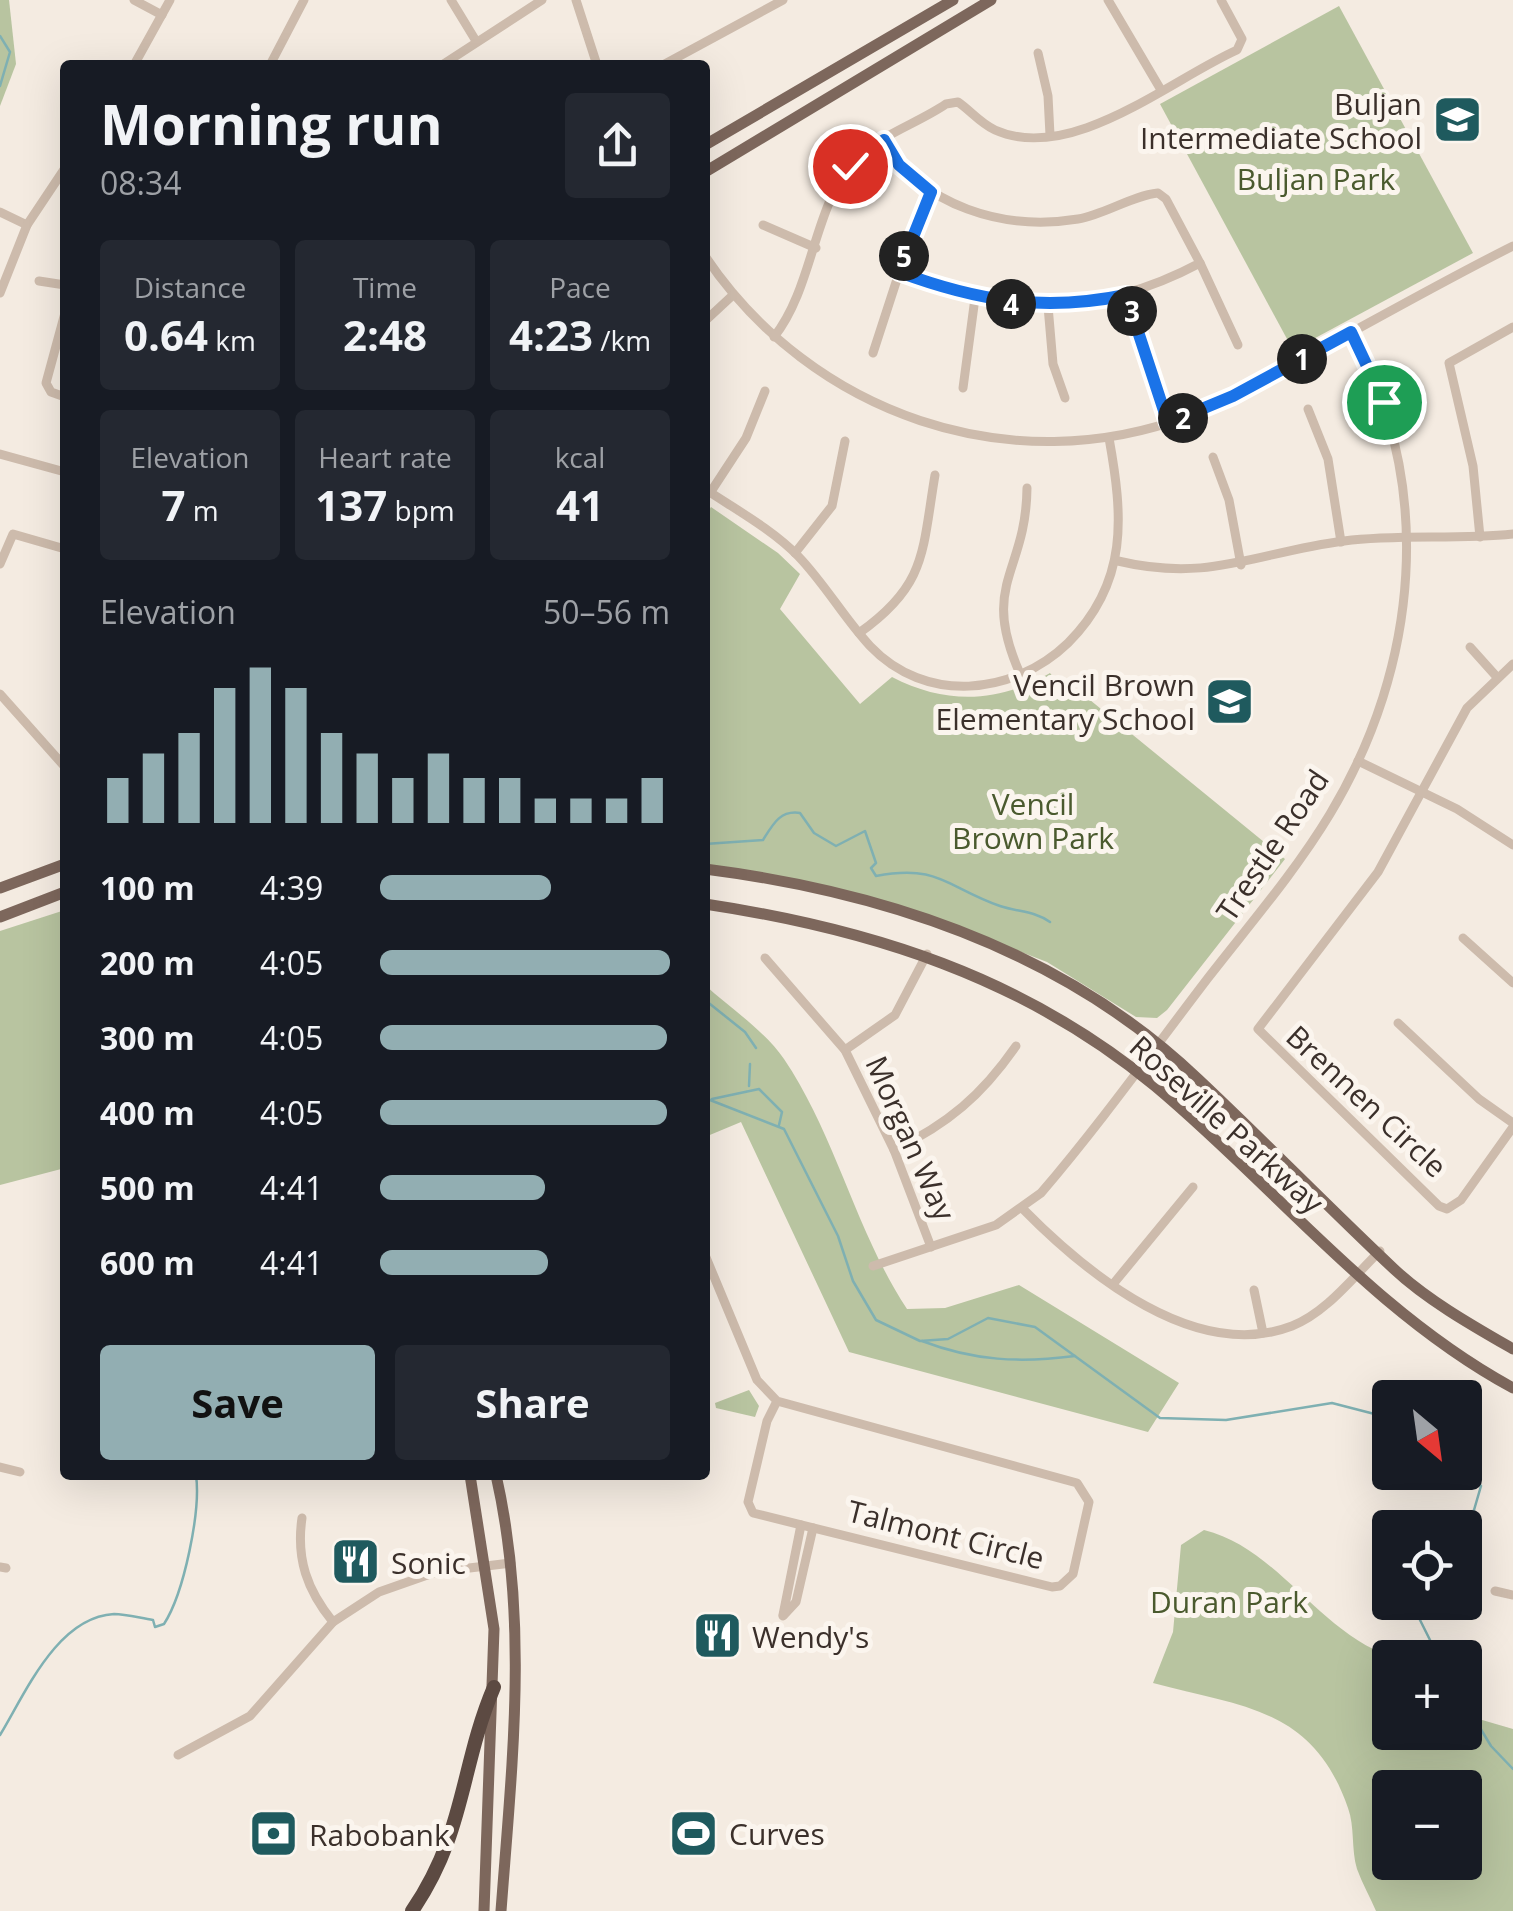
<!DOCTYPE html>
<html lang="en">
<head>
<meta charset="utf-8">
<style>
	body { margin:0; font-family:"Open Sans",sans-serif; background:#242831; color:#f1f3f6; height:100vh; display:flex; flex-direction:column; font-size:38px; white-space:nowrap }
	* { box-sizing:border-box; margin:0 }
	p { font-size:32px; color:#9ea1a6 }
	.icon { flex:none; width:55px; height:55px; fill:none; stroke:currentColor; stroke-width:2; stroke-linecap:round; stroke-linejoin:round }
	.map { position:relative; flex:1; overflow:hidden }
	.drawer { position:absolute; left:60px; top:60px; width:650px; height:1420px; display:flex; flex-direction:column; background:#171b24; border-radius:10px; box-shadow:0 10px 40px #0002 }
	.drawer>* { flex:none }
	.needle { width:65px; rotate:151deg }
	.tools { position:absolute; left:1372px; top:1380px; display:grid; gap:20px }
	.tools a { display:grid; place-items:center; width:110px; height:110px; border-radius:10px; background:#171b24; box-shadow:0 10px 40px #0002; font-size:50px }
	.pin { position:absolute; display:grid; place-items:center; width:85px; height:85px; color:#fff; margin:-42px; border:5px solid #fff; border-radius:50%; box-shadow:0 2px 10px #0007 }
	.km { position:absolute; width:50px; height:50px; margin:-25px; border-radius:50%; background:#222; color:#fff; font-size:28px; line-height:50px; text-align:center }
	.round { display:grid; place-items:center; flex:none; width:105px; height:105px; border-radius:10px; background:#242831 }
	.overview { display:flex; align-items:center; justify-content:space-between; height:170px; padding:0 40px }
	h1 { font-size:55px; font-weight:700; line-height:75px }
	.metrics { display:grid; grid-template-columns:repeat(3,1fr); gap:15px; height:170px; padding:10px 40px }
	.metrics div { display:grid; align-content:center; border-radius:10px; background:#242831; text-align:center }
	.metrics b { font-size:42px; font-weight:700 }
	.metrics small { font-size:28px; font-weight:400 }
	.metrics p { font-size:28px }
	.chart { height:280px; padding:20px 40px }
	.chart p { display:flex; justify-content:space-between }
	.chart svg { width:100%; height:180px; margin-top:10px; stroke:#92aeb2; stroke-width:6 }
	.primary-button { display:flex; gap:20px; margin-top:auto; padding:20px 40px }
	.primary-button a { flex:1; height:115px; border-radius:10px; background:#92aeb2; color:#111; font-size:40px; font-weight:700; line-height:115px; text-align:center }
	.primary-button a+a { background:#242831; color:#f1f3f6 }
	ul { padding:0 40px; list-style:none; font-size:32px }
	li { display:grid; grid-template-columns:160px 120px 1fr; align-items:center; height:75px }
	li i { height:25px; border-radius:12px; background:#92aeb2 }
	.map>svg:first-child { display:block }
</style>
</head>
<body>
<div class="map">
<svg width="1513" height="1911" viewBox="0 0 1513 1911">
	<rect width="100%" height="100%" fill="#f4ebe1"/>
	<g fill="#b8c4a0" fill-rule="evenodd">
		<path d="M0 0H9L16 64 0 106Z"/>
		<path d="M1339 6 1473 253 1293 350 1160 104Z"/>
		<path d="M711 507 778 553 800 574 780 609 860 704 892 677C946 705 999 703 1050 673L1069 698 1079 691 1285 859 1167 1010 1157 1018 1136 1017 1047 962 919 912 705 866V516Z"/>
		<path d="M65 910V1168L0 1185V931Z"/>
		<path d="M705 985C730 1008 765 1031 784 1059 836 1136 856 1232 907 1309L945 1308 1019 1285 1179 1383 1148 1432 849 1352 741 1122 705 1137Z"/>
		<path d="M749 1390 759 1406 755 1417 716 1408 715 1403Z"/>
		<path d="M1204 1530C1278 1548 1318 1632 1392 1657L1390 1732H1465V1715L1513 1729V1911H1376C1370 1897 1362 1883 1357 1869 1351 1849 1355 1827 1348 1808 1313 1707 1242 1707 1153 1683L1173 1632 1181 1545ZM1390 1788H1465V1862H1390Z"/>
	</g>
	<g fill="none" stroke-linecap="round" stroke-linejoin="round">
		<g stroke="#7fb0b2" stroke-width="2.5">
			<path d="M0 36 10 52 0 86"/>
			<path d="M705 844 763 840C773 824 780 810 800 813L814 833 836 846 865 831 876 863 871 868 876 876C939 864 946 887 1000 906 1018 912 1035 911 1050 922"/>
			<path d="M705 1000 745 1032 756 1048"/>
			<path d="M749 1086 750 1064"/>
			<path d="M712 1099 759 1089 782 1112 779 1125"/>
			<path d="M705 1103 710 1100 784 1129 838 1236 853 1281 876 1320 920 1341 948 1339 988 1318 1035 1327 1160 1418 1226 1420 1332 1403 1390 1418"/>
			<path d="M922 1341C974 1361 1020 1363 1075 1356"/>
			<path d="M1457 1528 1474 1510 1481 1486 1465 1466"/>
			<path d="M1411 1602 1439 1658"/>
			<path d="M1465 1703 1491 1746 1513 1769"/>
			<path d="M0 1735C25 1694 57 1617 114 1614 126 1614 140 1618 153 1620L155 1627 164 1624C184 1593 201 1511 196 1475"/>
		</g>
		<g stroke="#cdbbac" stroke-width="9">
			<path d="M134 0 162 15"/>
			<path d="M451 0 476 41"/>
			<path d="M576 0 597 65"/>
			<path d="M1108 0 1161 90"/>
			<path d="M1038 53 1048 96 1050 135"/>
			<path d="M134 65 170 0"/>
			<path d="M270 65 304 0"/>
			<path d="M442 65 542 0"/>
			<path d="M663 65 783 0"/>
			<path d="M884 140C921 207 1005 231 1078 219 1106 214 1131 196 1158 193L1166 199 1200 263C1093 320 1008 312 899 271"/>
			<path d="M0 212 27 225"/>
			<path d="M763 225 816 248"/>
			<path d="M705 256C811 414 1011 484 1191 415 1231 400 1268 377 1306 357 1375 320 1443 281 1513 246"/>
			<path d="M1200 263 1238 345"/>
			<path d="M39 281 65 285"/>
			<path d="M0 293 27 225 65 168"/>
			<path d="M1126 295 1168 423"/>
			<path d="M1048 306 1053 364 1065 398"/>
			<path d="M65 313 46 383 51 392 65 397"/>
			<path d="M705 321 733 295"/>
			<path d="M774 337C814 286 813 207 854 162 878 135 917 124 946 104L958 102C971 111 980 123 995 130 1071 164 1170 80 1237 50L1242 39 1221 0"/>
			<path d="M873 353 912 233 931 193"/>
			<path d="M963 388 975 298"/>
			<path d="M1308 409 1328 459 1341 542"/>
			<path d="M0 454 65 472"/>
			<path d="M1213 457 1229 500 1241 565"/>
			<path d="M705 489C735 509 773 530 798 556 825 584 844 618 870 646 925 704 1013 696 1068 643 1129 582 1123 516 1109 438"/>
			<path d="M710 493 746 438 765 391"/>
			<path d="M1480 537 1473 466 1449 363 1513 327"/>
			<path d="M795 553 832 506 845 441"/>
			<path d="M1118 561C1210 583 1258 552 1344 541 1400 534 1457 540 1513 534"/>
			<path d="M0 564 13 534 65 549"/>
			<path d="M859 633C927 585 922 552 935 475"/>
			<path d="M1470 647 1496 676"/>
			<path d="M1513 664 1467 708 1378 872 1258 1029 1439 1206 1447 1209 1461 1200 1513 1127"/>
			<path d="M1021 676C979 583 1026 575 1027 488"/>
			<path d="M0 694 65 767"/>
			<path d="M1358 761 1457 809 1513 845"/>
			<path d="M1463 938 1513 983"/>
			<path d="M765 958 845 1050 894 1150 931 1247"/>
			<path d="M1398 1023 1479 1099 1513 1123"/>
			<path d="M845 1050 895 1015 927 954"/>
			<path d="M894 1150C948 1124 982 1095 1016 1046"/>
			<path d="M1023 1209C1087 1274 1196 1363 1292 1326 1327 1312 1353 1277 1380 1251"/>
			<path d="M705 1255 757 1380 777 1401 1077 1483 1089 1502 1073 1574 1060 1586 1052 1587 753 1513 748 1502 767 1421 777 1401"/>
			<path d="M873 1266 996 1225 1041 1193C1100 1124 1153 1050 1208 978 1250 924 1295 872 1330 814 1419 666 1436 485 1351 332"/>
			<path d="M1114 1283 1193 1187"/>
			<path d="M1254 1290 1263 1333"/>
			<path d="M0 1467 20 1472"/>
			<path d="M302 1518C296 1559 307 1590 333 1622"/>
			<path d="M0 1567 6 1568"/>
			<path d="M1495 1591 1513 1595"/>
			<path d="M783 1615 801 1525"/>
			<path d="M783 1616 796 1602 813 1528"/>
			<path d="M178 1755 250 1716 333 1622 379 1592 436 1572 511 1563"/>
		</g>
		<g stroke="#7d675c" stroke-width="11">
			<path d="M705 145 953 0"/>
			<path d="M705 172 991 0"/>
			<path d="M705 869C885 892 1064 951 1198 1079 1264 1141 1328 1207 1394 1269 1427 1300 1473 1326 1513 1349"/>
			<path d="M0 888 65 864"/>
			<path d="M705 904C871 929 1023 977 1155 1086 1276 1187 1373 1312 1513 1388"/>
			<path d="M0 917 65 892"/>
			<path d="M470 1475 494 1629 484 1911"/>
			<path d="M496 1475C529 1620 512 1764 501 1911"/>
		</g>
		<path stroke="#5c4a42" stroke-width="14" d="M412 1911C466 1832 460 1767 494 1687"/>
	</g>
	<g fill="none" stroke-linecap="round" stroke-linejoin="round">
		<defs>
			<path id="route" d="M850 166 884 140 899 165 931 192 899 272C977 301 1044 312 1126 295L1168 423 1233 396 1351 332 1384 402"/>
		</defs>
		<use href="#route" stroke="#fff" stroke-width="20"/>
		<use href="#route" stroke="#1a73e8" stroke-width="12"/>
	</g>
	<defs>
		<symbol id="school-square" viewBox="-11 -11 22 22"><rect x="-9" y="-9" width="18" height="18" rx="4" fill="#1f5a5e" stroke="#fbf5ee"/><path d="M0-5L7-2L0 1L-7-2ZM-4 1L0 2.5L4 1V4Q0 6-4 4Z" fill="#fff"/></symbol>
		<symbol id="restaurant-square" viewBox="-11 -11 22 22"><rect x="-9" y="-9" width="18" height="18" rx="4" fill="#1f5a5e" stroke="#fbf5ee"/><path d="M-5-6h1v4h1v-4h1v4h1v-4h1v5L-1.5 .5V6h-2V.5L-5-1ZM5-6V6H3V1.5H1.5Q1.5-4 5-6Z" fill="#fff"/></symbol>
		<symbol id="stadium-square" viewBox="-11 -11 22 22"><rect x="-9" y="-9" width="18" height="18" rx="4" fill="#1f5a5e" stroke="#fbf5ee"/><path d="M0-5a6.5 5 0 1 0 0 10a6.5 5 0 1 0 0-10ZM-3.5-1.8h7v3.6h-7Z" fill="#fff"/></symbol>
		<symbol id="bank-square" viewBox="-11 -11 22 22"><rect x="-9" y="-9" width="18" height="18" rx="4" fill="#1f5a5e" stroke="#fbf5ee"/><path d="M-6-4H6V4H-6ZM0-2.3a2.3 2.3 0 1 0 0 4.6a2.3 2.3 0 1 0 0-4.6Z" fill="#fff"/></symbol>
	</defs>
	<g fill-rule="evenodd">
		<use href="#school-square" x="1430" y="92" width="55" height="55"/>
		<use href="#school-square" x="1202" y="674" width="55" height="55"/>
		<use href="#restaurant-square" x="328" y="1534" width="55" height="55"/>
		<use href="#restaurant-square" x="690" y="1608" width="55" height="55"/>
		<use href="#stadium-square" x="666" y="1806" width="55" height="55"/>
		<use href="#bank-square" x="246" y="1806" width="55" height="55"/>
	</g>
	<g text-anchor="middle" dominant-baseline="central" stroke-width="10" stroke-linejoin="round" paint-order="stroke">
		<g font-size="30" fill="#3b302b" stroke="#fbf5ee" text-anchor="start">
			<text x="1422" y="103" text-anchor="end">Buljan<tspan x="1422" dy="34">Intermediate School</tspan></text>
			<text x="1195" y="684" text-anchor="end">Vencil Brown<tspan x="1195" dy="34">Elementary School</tspan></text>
			<text x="391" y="1562">Sonic</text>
			<text x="752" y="1636">Wendy's</text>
			<text x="729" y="1833">Curves</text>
			<text x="309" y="1834">Rabobank</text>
		</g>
		<g font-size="30" fill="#4a5a2e" stroke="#fbf5ee">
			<text x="1316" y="178">Buljan Park</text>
			<text x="1033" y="803">Vencil<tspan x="1033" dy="34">Brown Park</tspan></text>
			<text x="1229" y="1601">Duran Park</text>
		</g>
		<g font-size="30" fill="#3b302b" stroke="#fbf5ee">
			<text transform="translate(1272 845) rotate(-56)">Trestle Road</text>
			<text transform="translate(1367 1101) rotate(43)">Brennen Circle</text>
			<text transform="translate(1227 1124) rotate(42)">Roseville Parkway</text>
			<text transform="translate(911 1138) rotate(66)">Morgan Way</text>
			<text transform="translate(946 1534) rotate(14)">Talmont Circle</text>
		</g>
	</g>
</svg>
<div class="tools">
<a><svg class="needle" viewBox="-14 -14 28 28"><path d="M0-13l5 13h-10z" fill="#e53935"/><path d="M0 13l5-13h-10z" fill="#9ea1a6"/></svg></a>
<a><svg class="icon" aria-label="locate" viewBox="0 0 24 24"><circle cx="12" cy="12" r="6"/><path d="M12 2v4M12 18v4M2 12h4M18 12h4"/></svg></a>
<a>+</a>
<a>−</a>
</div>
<div class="pin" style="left:1384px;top:402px;background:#1e9e55"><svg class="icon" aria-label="arrive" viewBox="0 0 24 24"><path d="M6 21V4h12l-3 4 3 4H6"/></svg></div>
<div class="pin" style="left:850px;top:166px;background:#d93025"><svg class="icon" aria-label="check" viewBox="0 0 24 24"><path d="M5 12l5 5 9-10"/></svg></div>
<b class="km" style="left:1302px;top:359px">1</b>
<b class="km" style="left:1183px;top:418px">2</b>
<b class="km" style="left:1132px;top:311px">3</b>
<b class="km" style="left:1011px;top:304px">4</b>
<b class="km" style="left:904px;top:256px">5</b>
<section class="drawer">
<div class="overview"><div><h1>Morning run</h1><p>08:34</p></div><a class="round"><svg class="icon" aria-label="share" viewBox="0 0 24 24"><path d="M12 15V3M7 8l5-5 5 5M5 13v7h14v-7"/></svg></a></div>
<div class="metrics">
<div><p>Distance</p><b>0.64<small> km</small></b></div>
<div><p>Time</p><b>2:48</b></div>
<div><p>Pace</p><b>4:23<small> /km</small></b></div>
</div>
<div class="metrics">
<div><p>Elevation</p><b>7<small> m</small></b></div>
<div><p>Heart rate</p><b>137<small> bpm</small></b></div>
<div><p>kcal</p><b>41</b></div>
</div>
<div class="chart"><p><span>Elevation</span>50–56 m</p>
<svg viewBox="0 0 160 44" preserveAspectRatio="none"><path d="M5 44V33M15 44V27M25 44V22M35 44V11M45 44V6M55 44V11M65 44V22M75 44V27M85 44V33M95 44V27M105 44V33M115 44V33M125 44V38M135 44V38M145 44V38M155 44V33"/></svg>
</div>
<ul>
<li><b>100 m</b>4:39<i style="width:59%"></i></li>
<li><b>200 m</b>4:05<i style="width:100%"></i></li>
<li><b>300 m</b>4:05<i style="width:99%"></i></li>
<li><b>400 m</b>4:05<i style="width:99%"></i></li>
<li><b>500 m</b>4:41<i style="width:57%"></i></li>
<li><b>600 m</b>4:41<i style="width:58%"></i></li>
</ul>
<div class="primary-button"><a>Save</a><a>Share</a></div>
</section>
</div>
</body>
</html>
